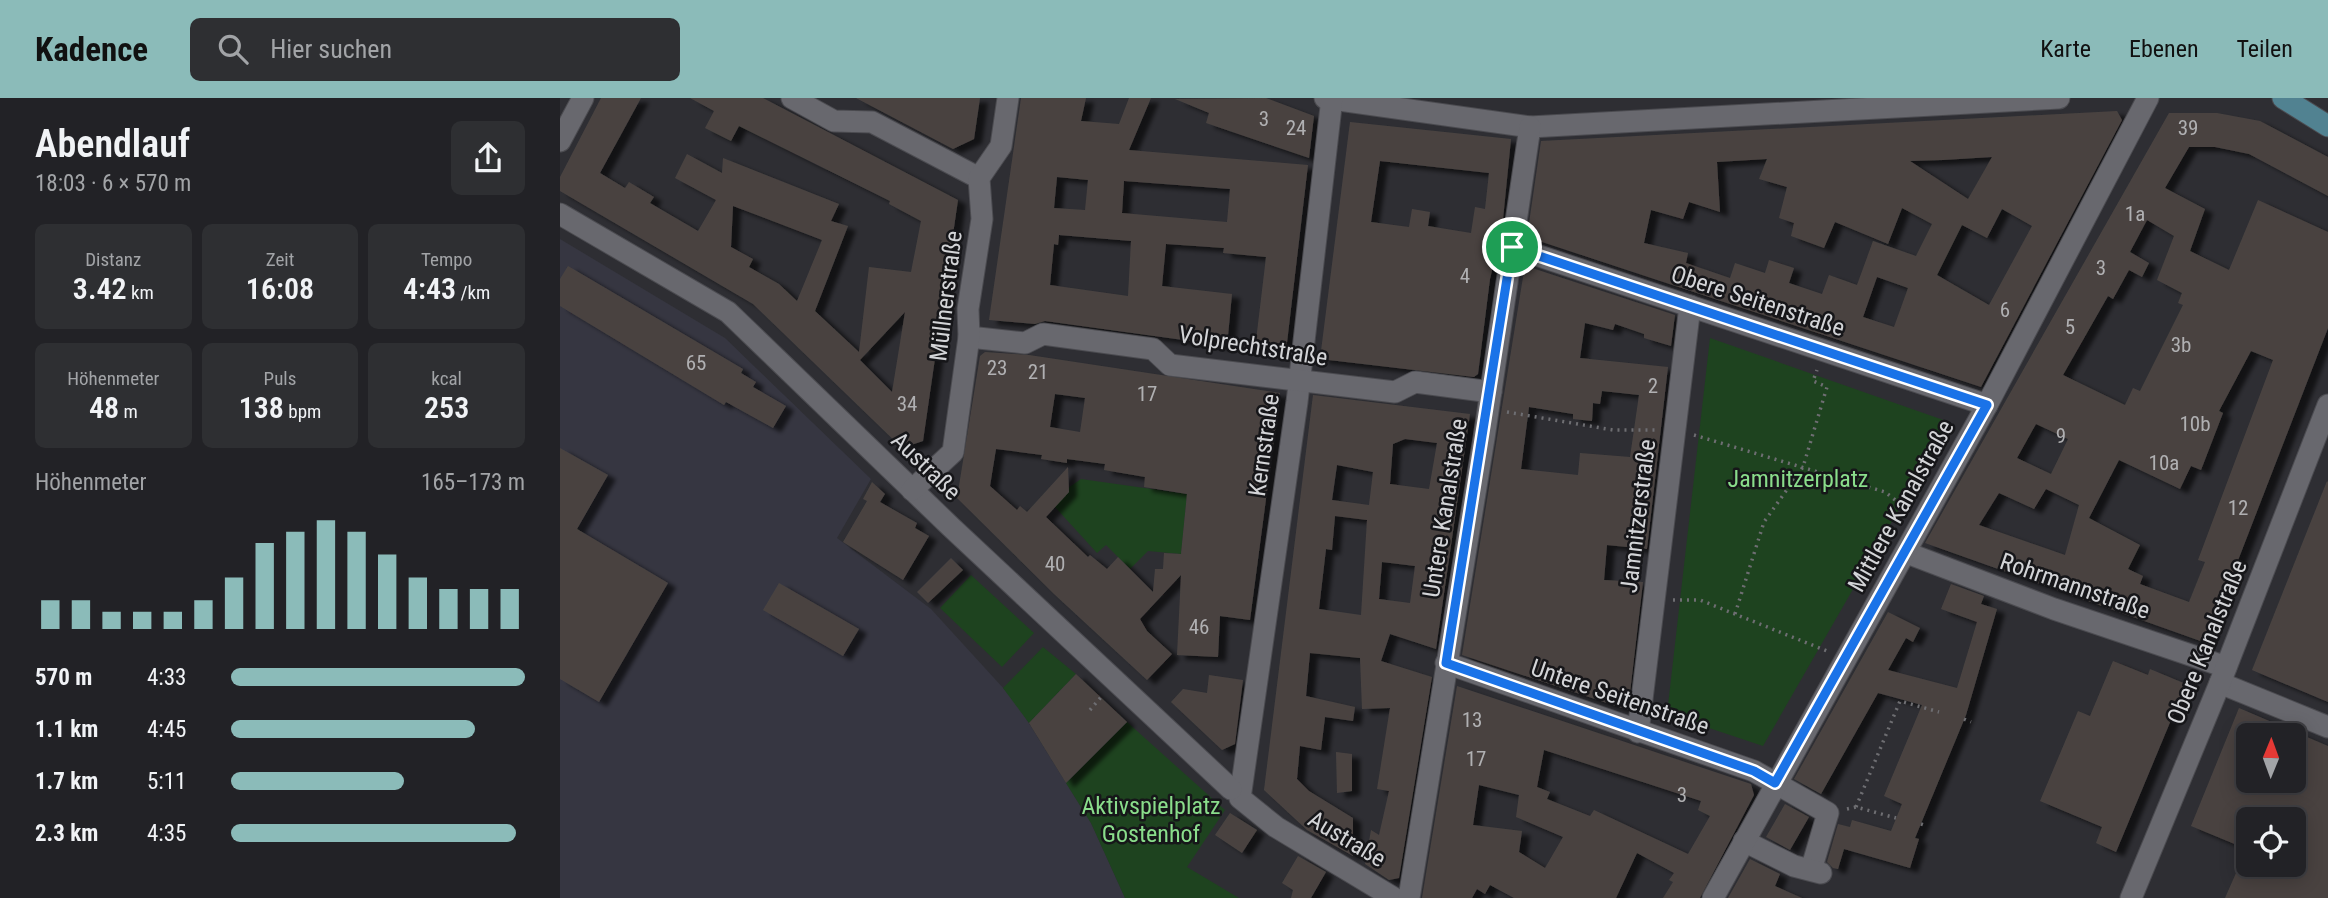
<!DOCTYPE html>
<html lang="de">
<head>
<meta charset="utf-8">
<style>
	body { margin:0; font-family:"Roboto Condensed",sans-serif; background:#2e2f32; color:#f1f3f6; height:100vh; display:flex; flex-direction:column; font-size:26px; white-space:nowrap }
	* { box-sizing:border-box; margin:0 }
	p { font-size:23px; color:#a2a4a7 }
	.icon { flex:none; width:38px; height:38px; fill:none; stroke:currentColor; stroke-width:2; stroke-linecap:round; stroke-linejoin:round }
	.map { position:relative; flex:1; overflow:hidden }
	.panel { display:flex; flex-direction:column; background:#222226; width:560px }
	.panel>* { flex:none }
	.needle { width:46px; rotate:1deg }
	.buttons { position:absolute; left:1676px; top:625px; display:grid; gap:14px }
	.buttons a { display:grid; place-items:center; width:70px; height:70px; border-radius:10px; background:#222226; box-shadow:0 4px 18px #0003,0 0 0 2px #3f3f43; font-size:35px }
	.pin { position:absolute; display:grid; place-items:center; width:60px; height:60px; color:#fff; margin:-30px; border:4px solid #fff; border-radius:50%; box-shadow:0 2px 7px #0007 }
	.round { display:grid; place-items:center; flex:none; width:74px; height:74px; border-radius:10px; background:#2e2f32 }
	.summary { display:flex; align-items:center; justify-content:space-between; height:119px; padding:0 35px }
	h1 { font-size:38px; font-weight:600; line-height:52px }
	.metrics { display:grid; grid-template-columns:repeat(3,1fr); gap:10px; height:119px; padding:7px 35px }
	.metrics div { display:grid; align-content:center; border-radius:10px; background:#2e2f32; text-align:center }
	.metrics b { font-size:30px; font-weight:600 }
	.metrics small { font-size:19px; font-weight:400 }
	.metrics p { font-size:19px }
	.chart { height:196px; padding:14px 35px }
	.chart p { display:flex; justify-content:space-between }
	.chart svg { width:100%; height:126px; margin-top:7px; stroke:#8bbbb9; stroke-width:6 }
	ul { padding:0 35px; list-style:none; font-size:23px }
	li { display:grid; grid-template-columns:112px 84px 1fr; align-items:center; height:52px }
	li i { height:18px; border-radius:9px; background:#8bbbb9 }
	header { display:flex; align-items:center; gap:42px; box-sizing:border-box; height:98px; padding:0 35px; background:#8bbbb9; color:#111 }
	header strong { font-size:33px }
	nav { display:flex; gap:38px; margin-inline-start:auto; font-size:24px }
	.search { width:490px; height:63px; background:#2e2f32; display:flex; align-items:center; gap:18px; box-sizing:border-box; padding:0 24px; border-radius:10px; color:#a2a4a7; font-size:26px }
	main { display:flex; flex:1; min-height:0 }
	.map>svg:first-child { display:block }
</style>
</head>
<body>
<header>
<strong>Kadence</strong>
<div class="search"><svg class="icon" aria-label="search" viewBox="0 0 24 24"><circle cx="10" cy="10" r="6"/><path d="M15 15l6 6"/></svg>Hier suchen</div>
<nav><a>Karte</a><a>Ebenen</a><a>Teilen</a></nav>
</header>
<main>
<section class="panel">
<div class="summary"><div><h1>Abendlauf</h1><p>18:03 · 6 × 570 m</p></div><a class="round"><svg class="icon" aria-label="share" viewBox="0 0 24 24"><path d="M12 15V3M7 8l5-5 5 5M5 13v7h14v-7"/></svg></a></div>
<div class="metrics">
<div><p>Distanz</p><b>3.42<small> km</small></b></div>
<div><p>Zeit</p><b>16:08</b></div>
<div><p>Tempo</p><b>4:43<small> /km</small></b></div>
</div>
<div class="metrics">
<div><p>Höhenmeter</p><b>48<small> m</small></b></div>
<div><p>Puls</p><b>138<small> bpm</small></b></div>
<div><p>kcal</p><b>253</b></div>
</div>
<div class="chart"><p><span>Höhenmeter</span>165–173 m</p>
<svg viewBox="0 0 160 44" preserveAspectRatio="none"><path d="M5 44V34M15 44V34M25 44V38M35 44V38M45 44V38M55 44V34M65 44V26M75 44V14M85 44V10M95 44V6M105 44V10M115 44V18M125 44V26M135 44V30M145 44V30M155 44V30"/></svg>
</div>
<ul>
<li><b>570 m</b>4:33<i style="width:100%"></i></li>
<li><b>1.1 km</b>4:45<i style="width:83%"></i></li>
<li><b>1.7 km</b>5:11<i style="width:59%"></i></li>
<li><b>2.3 km</b>4:35<i style="width:97%"></i></li>
</ul>
</section>
<div class="map">
<svg width="1768" height="800" viewBox="0 0 1768 800">
	<defs>
		<filter id="shadow"><feDropShadow dx="8" dy="4.5" stdDeviation="2" flood-color="#0009"/></filter>
	</defs>
	<rect width="100%" height="100%" fill="#2e2e33"/>
	<path fill="#363641" d="M0 141 165 240 311 381 277 440 371 511 455 603 531 725 565 800H0Z"/>
	<g fill="#1e431f">
		<path d="M1150 240 1389 324 1203 648 1107 616Z"/>
		<path d="M521 381 627 396 621 456 588 453 570 471 546 447 537 455 495 409 508 390Z"/>
		<path d="M411 477 474 535 442 569 380 510Z"/>
		<path d="M483 549 516 576 469 625 443 590Z"/>
		<path d="M567 624 665 712 627 769 679 800H565L531 725 506 685Z"/>
	</g>
	<g fill="#494341" fill-rule="evenodd" filter="url(#shadow)">
		<path d="M41 0H81L40 75 65 90 69 84 94 99 90 105 138 133 156 102 115 80 127 56 162 75 163 60 279 106 271 123 288 128 255 213 299 254 309 169 351 174 361 123 329 106 330 103 179 28 171 43 145 30 154 13 130 0H203L398 102 363 343 342 350 193 206 0 93V79ZM173 108 262 142 237 203 219 186 189 169 193 161 171 149ZM345 214 332 294 300 262Z"/>
		<path d="M296 0H420L414 41 393 51Z"/>
		<path d="M461 0H526L521 23 559 26 569 0H591L569 52 748 67 726 253 695 251 706 159 663 155 664 150 606 146 602 188 672 196 667 248 485 223 475 226 429 222ZM497 79 528 82 525 112 494 110ZM564 83 670 91 667 124 562 115ZM499 137 571 143 568 198 490 187 494 146 498 147Z"/>
		<path d="M706 0 754 18 749 60 646 25 649 15 615 1Z"/>
		<path d="M1557 13 1562 22 1421 289 967 139 981 43ZM1432 59 1408 101 1350 63 1383 62ZM1207 61 1199 81 1227 89 1219 120 1234 125 1231 138 1264 150 1275 124 1328 146 1342 110 1372 126 1356 158 1313 143 1297 187 1269 177 1262 196 1229 185 1234 170 1209 162 1205 175 1175 165 1170 180 1126 165 1128 155 1084 145 1091 112 1123 121 1129 104 1160 114 1157 64ZM1442 111 1472 128 1429 207 1377 177 1402 127 1427 140ZM1317 179 1348 190 1334 229 1303 219Z"/>
		<path d="M1609 15H1657L1700 23 1768 59V98L1689 56 1655 49H1629L1605 90 1645 111 1630 153 1669 172 1698 102 1768 134V230L1646 545 1365 445ZM1587 122 1614 138 1597 182 1622 195 1618 205 1623 207 1580 293 1573 290 1565 307 1503 277 1548 198 1553 201 1569 172 1582 179 1589 165 1570 154ZM1691 253 1713 262 1638 462 1645 464 1629 504 1580 486 1583 478 1568 471 1580 447 1529 420 1559 362 1620 391 1631 368 1641 372 1663 315 1659 313ZM1476 326 1508 341 1491 376 1457 360ZM1486 391 1519 407 1505 457 1419 427 1439 395 1474 411Z"/>
		<path d="M790 24 951 41 942 131 930 181 918 276 914 279 760 261ZM820 63 929 75 925 111 915 109 911 135 868 128 870 114 852 111 849 129 811 124Z"/>
		<path d="M8 168 183 271 181 275 196 284 193 289 226 308 213 330 166 304 164 307 0 208V181Z"/>
		<path d="M969 169 1115 217 1111 248 1084 240V236L1055 226 1053 232 1025 225 1020 260 1108 269 1087 451 1047 447 1044 482 1083 484 1068 612 902 557 964 173ZM1042 293 1079 297 1070 359 1020 355 1018 377 961 371 969 309 1013 316V321L1032 323 1033 305 1040 306Z"/>
		<path d="M425 254 469 257 720 295 690 522 660 518 658 559 617 557 621 477 580 521 587 533 612 556 587 582 494 496 397 400 420 258ZM495 296 525 300 520 334 490 329ZM436 351 482 357 481 361 507 365V361L545 366 544 372 585 379 584 389 627 396 621 456 604 455 603 471H595L593 494 558 459 547 471 530 457 528 459 486 419 509 394 508 369 467 414 460 408 457 412 430 388Z"/>
		<path d="M753 297 910 316 876 551 830 536 821 563 872 579 839 780 829 782 805 766 811 732 819 737 829 693 817 691 830 610 802 611 800 560 750 555 746 598 795 609 793 623 765 619 761 652 740 648 737 681 749 693 793 720V758L747 732 704 692ZM845 341 877 345 869 391 830 386 833 346ZM777 367 813 374 809 407 772 402ZM775 418 807 422 801 517 759 511 766 451 772 452ZM822 464 855 468 850 505 819 501Z"/>
		<path d="M0 350 48 377 17 431 108 485 39 604 0 581Z"/>
		<path d="M1767 383 1768 384V604L1692 572Z"/>
		<path d="M312 384 325 396 320 404 357 425 355 430 369 438 343 482 283 444 307 403 303 401Z"/>
		<path d="M391 460 403 472 368 505 357 494Z"/>
		<path d="M219 485 299 531 283 558 203 512Z"/>
		<path d="M1391 486 1424 498 1421 506 1437 511 1406 617 1355 740 1359 741 1350 770 1284 751 1278 771 1273 770 1267 764 1278 726 1290 729 1292 722 1331 733 1342 706 1324 698 1362 607 1318 595 1261 696 1234 681 1328 514 1360 530 1353 544 1346 540 1328 572 1397 590 1417 524 1381 511Z"/>
		<path d="M1553 563 1588 577 1590 571 1626 586 1556 754 1536 745 1542 729 1480 703 1518 613 1530 618Z"/>
		<path d="M516 576 567 624 506 685 469 625Z"/>
		<path d="M649 577 683 582 675 646 662 652 611 604 623 591 647 595Z"/>
		<path d="M897 588 1191 686 1194 697 1140 800H1103L1113 784 1109 782 1114 775 1077 755 1056 800H954L930 787 925 796 917 791 912 800H862ZM984 652 1141 703 1138 712 1150 718 1128 756 1034 712 1030 718 987 701 990 694 977 689ZM919 687 959 697 956 719 1003 739 985 770 959 754 962 733 913 727Z"/>
		<path d="M1679 610 1768 648V800H1665L1680 766H1734V721H1689V752L1631 728ZM1689 637H1734V682H1689Z"/>
		<path d="M776 654 792 656V693L777 695Z"/>
		<path d="M1225 706 1249 719 1230 752 1206 739Z"/>
		<path d="M670 715 697 732 682 755 655 737Z"/>
		<path d="M738 758 766 774 751 800H731L733 792 722 785Z"/>
		<path d="M1190 761 1220 776 1215 788 1242 800H1168Z"/>
	</g>
	<g fill="none" stroke-linecap="round" stroke-linejoin="round">
		<defs>
			<g id="minor">
				<path d="M232 0 274 23 312 24 419 80"/>
				<path d="M765 0 970 29 1499 0"/>
				<path d="M772 0 737 304 680 700 716 729 834 800"/>
				<path d="M0 43 23 0"/>
				<path d="M0 116 168 214 391 429 671 691"/>
				<path d="M952 149 1427 307"/>
				<path d="M409 239 465 245 483 236 593 251 610 267 835 294 855 284 931 294"/>
				<path d="M352 392 393 354 409 239 408 211 422 121 419 80 441 48 448 0"/>
				<path d="M1347 455 1494 511 1666 569"/>
				<path d="M886 565 1194 673 1268 715 1254 762"/>
				<path d="M1660 585 1768 629"/>
				<path d="M1078 634 1130 208"/>
				<path d="M1184 743 1234 768 1261 775"/>
				<path d="M849 800 924 340 970 29"/>
				<path d="M1153 800 1427 307 1588 0"/>
				<path d="M1571 800 1660 585 1768 307"/>
			</g>
			<path id="major" d="M1723 0 1768 28"/>
		</defs>
		<use href="#minor" stroke="#4b4b50" stroke-width="23"/>
		<use href="#major" stroke="#4b4b50" stroke-width="23"/>
		<g stroke="#6e6e72" stroke-width="3.5" stroke-dasharray="2 5" stroke-linecap="butt">
			<path d="M947 314 1053 332H1095"/>
			<path d="M1134 337 1325 394 1347 411"/>
			<path d="M1113 502H1140L1267 553"/>
			<path d="M1175 516 1204 424 1243 369 1267 289 1253 283 1257 272"/>
			<path d="M530 612 542 598"/>
			<path d="M1404 621 1411 624"/>
			<path d="M1296 709 1340 603 1379 614"/>
			<path d="M1287 711 1296 709 1336 720"/>
			<path d="M1361 726 1367 728"/>
		</g>
		<use href="#minor" stroke="#68686e" stroke-width="21"/>
		<use href="#major" stroke="#518291" stroke-width="21"/>
	</g>
	<g fill="none" stroke-linecap="round" stroke-linejoin="round">
		<defs>
			<path id="route" d="M952 149 1427 307 1215 685 1194 673 886 565Z"/>
		</defs>
		<use href="#route" stroke="#fff" stroke-width="14"/>
		<use href="#route" stroke="#1a73e8" stroke-width="9"/>
	</g>
	<g text-anchor="middle" dominant-baseline="central" stroke-width="5" stroke-linejoin="round" paint-order="stroke">
		<g font-size="21" fill="#b0b0b2">
			<text x="704" y="21">3</text>
			<text x="736" y="30">24</text>
			<text x="1628" y="30">39</text>
			<text x="1575" y="116">1a</text>
			<text x="1541" y="170">3</text>
			<text x="905" y="178">4</text>
			<text x="1445" y="212">6</text>
			<text x="1510" y="229">5</text>
			<text x="1621" y="247">3b</text>
			<text x="136" y="265">65</text>
			<text x="437" y="270">23</text>
			<text x="478" y="274">21</text>
			<text x="1093" y="288">2</text>
			<text x="587" y="296">17</text>
			<text x="347" y="306">34</text>
			<text x="1635" y="326">10b</text>
			<text x="1501" y="338">9</text>
			<text x="1604" y="365">10a</text>
			<text x="1678" y="410">12</text>
			<text x="495" y="466">40</text>
			<text x="639" y="529">46</text>
			<text x="912" y="622">13</text>
			<text x="916" y="661">17</text>
			<text x="1122" y="697">3</text>
		</g>
		<g font-size="24" fill="#d3d4d7" stroke="#161619">
			<text transform="translate(386 198) rotate(-83)">Müllnerstraße</text>
			<text transform="translate(1198 203) rotate(18)">Obere Seitenstraße</text>
			<text transform="translate(693 248) rotate(9)">Volprechtstraße</text>
			<text transform="translate(704 347) rotate(-82)">Kernstraße</text>
			<text transform="translate(366 368) rotate(44)">Austraße</text>
			<text transform="translate(1341 408) rotate(-61)">Mittlere Kanalstraße</text>
			<text transform="translate(885 410) rotate(-81)">Untere Kanalstraße</text>
			<text transform="translate(1078 418) rotate(-83)">Jamnitzerstraße</text>
			<text transform="translate(1515 488) rotate(19)">Rohrmannstraße</text>
			<text transform="translate(1647 544) rotate(-68)">Obere Kanalstraße</text>
			<text transform="translate(1060 599) rotate(19)">Untere Seitenstraße</text>
			<text transform="translate(787 741) rotate(31)">Austraße</text>
		</g>
		<g font-size="24" fill="#8add8b" stroke="#161619">
			<text x="1238" y="381">Jamnitzerplatz</text>
			<text x="591" y="708">Aktivspielplatz<tspan x="591" dy="28">Gostenhof</tspan></text>
		</g>
	</g>
</svg>
<div class="buttons">
<a><svg class="needle" viewBox="-14 -14 28 28"><path d="M0-13l5 13h-10z" fill="#e53935"/><path d="M0 13l5-13h-10z" fill="#a2a4a7"/></svg></a>
<a><svg class="icon" aria-label="locate" viewBox="0 0 24 24"><circle cx="12" cy="12" r="6"/><path d="M12 2v4M12 18v4M2 12h4M18 12h4"/></svg></a>
</div>
<div class="pin" style="left:952px;top:149px;background:#1e9e55"><svg class="icon" aria-label="arrive" viewBox="0 0 24 24"><path d="M6 21V4h12l-3 4 3 4H6"/></svg></div>
</div>
</main>
</body>
</html>
